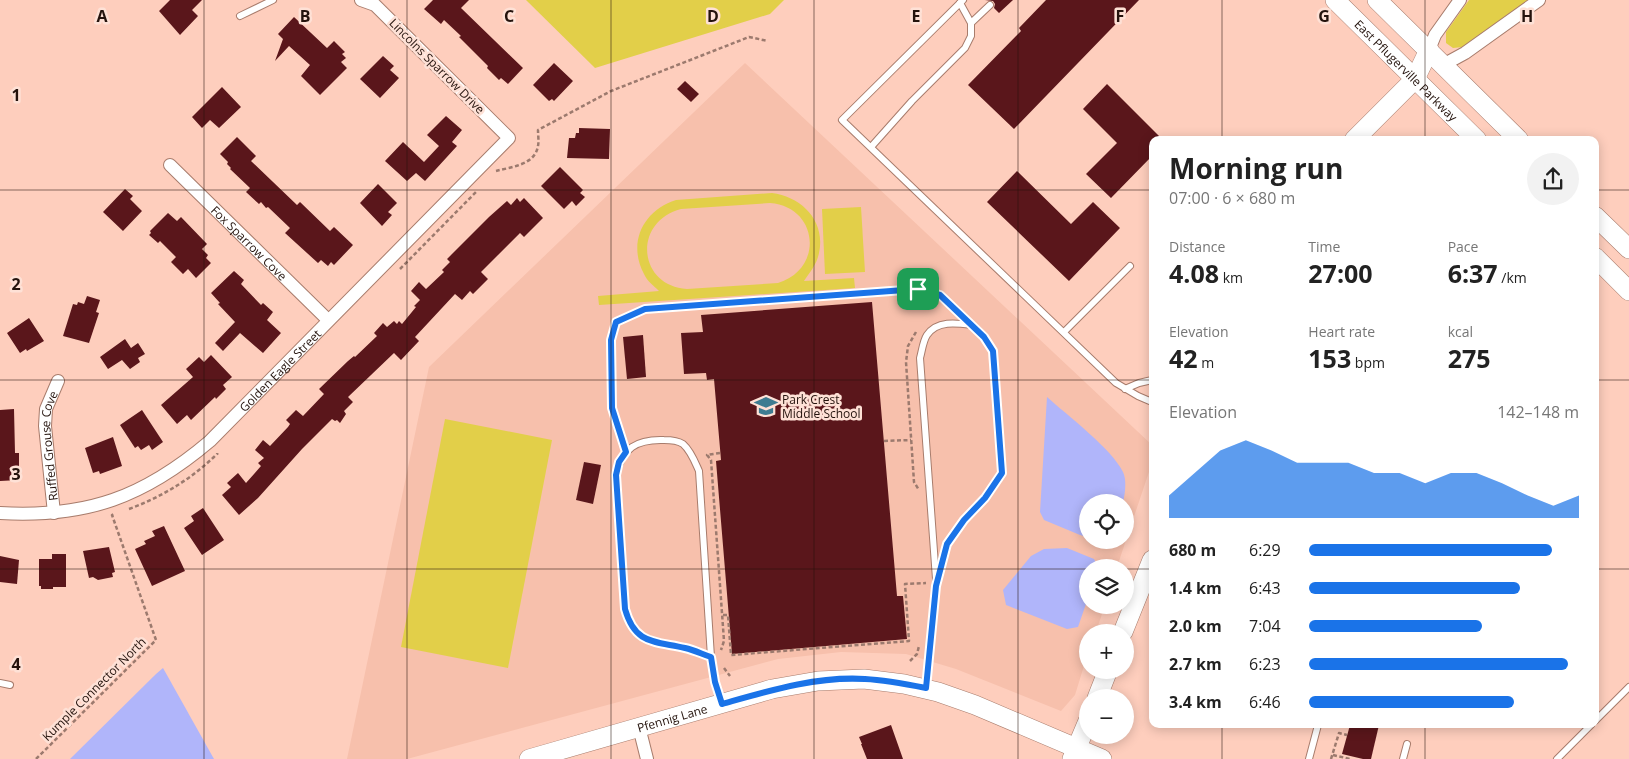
<!DOCTYPE html>
<html lang="en">
<head>
<meta charset="utf-8">
<style>
	body { margin:0; font-family:"Open Sans",sans-serif; background:#f2f2f2; color:#222; height:100vh; display:flex; flex-direction:column; font-size:19px; white-space:nowrap }
	* { box-sizing:border-box; margin:0 }
	p { font-size:16px; color:#767676 }
	.icon { flex:none; width:28px; height:28px; fill:none; stroke:currentColor; stroke-width:2; stroke-linecap:round; stroke-linejoin:round }
	.map { position:relative; flex:1; overflow:hidden }
	.side { position:absolute; left:1149px; top:136px; width:450px; height:592px; display:flex; flex-direction:column; background:#fff; border-radius:10px; box-shadow:0 2px 12px #0003 }
	.side>* { flex:none }
	.controls { position:absolute; left:1079px; top:494px; display:grid; gap:10px }
	.controls a { display:grid; place-items:center; width:55px; height:55px; border-radius:50%; background:#fff; box-shadow:0 2px 12px #0003; font-size:25px }
	.pin { position:absolute; display:grid; place-items:center; width:42px; height:42px; color:#fff; margin:-21px; border-radius:10px; box-shadow:0 2px 8px #0006 }
	.round { display:grid; place-items:center; flex:none; width:52px; height:52px; border-radius:26px; background:#f2f2f2 }
	.headline { display:flex; align-items:center; justify-content:space-between; height:85px; padding:0 20px }
	h1 { font-size:28px; font-weight:700; line-height:38px }
	.metrics { display:grid; grid-template-columns:repeat(3,1fr); gap:8px; height:85px; padding:5px 20px }
	.metrics div { display:grid; align-content:center }
	.metrics b { font-size:25px; font-weight:700 }
	.metrics small { font-size:14px; font-weight:400 }
	.metrics p { font-size:14px }
	.chart { height:140px; padding:10px 20px }
	.chart p { display:flex; justify-content:space-between }
	.chart svg { width:100%; height:90px; margin-top:5px; fill:#1a73e8; opacity:.7 }
	ul { padding:0 20px; list-style:none; font-size:16px }
	li { display:grid; grid-template-columns:80px 60px 1fr; align-items:center; height:38px }
	li i { height:12px; border-radius:6px; background:#1a73e8 }
	.map>svg:first-child { display:block }
</style>
</head>
<body>
<div class="map">
<svg width="1629" height="759" viewBox="0 0 1629 759">
	<rect width="100%" height="100%" fill="#fecebd"/>
	<path fill="#f7c0ac" fill-rule="evenodd" d="M745 63 1152 445V463L1117 567 1088 568V605H1105L1096 632H1088L1087 656 1075 695 1061 711 956 669 906 654 841 652 778 659 407 759H347L429 367ZM1088 502H1125V540H1088Z"/>
	<g fill="#e2cf49" fill-rule="evenodd">
		<path d="M526 0H784L770 14 595 68Z"/>
		<path d="M1469 0H1528L1463 47 1453 48 1446 43V32Z"/>
		<path d="M772 193C802 197 826 221 819 253 817 264 810 272 804 281L854 278 855 288 599 305 598 296 659 291C654 286 647 281 644 274 627 242 644 210 676 200ZM770 203C819 207 824 269 778 283L687 289C638 286 632 222 681 209Z"/>
		<path d="M861 207 865 272 825 274 822 209Z"/>
		<path d="M445 419 552 440 508 668 401 647Z"/>
	</g>
	<g fill="#b0b5fa">
		<path d="M1047 397C1067 415 1112 449 1123 472 1127 480 1125 494 1123 502H1088L1087 537 1080 535 1044 520 1040 512Z"/>
		<path d="M1067 548 1094 559 1098 567 1088 568 1087 601 1078 627 1067 629 1006 605 1003 590 1031 556 1044 549Z"/>
		<path d="M163 668 214 759H70L156 674Z"/>
	</g>
	<g fill="#5a161b">
		<path d="M170 0H202L192 10 198 16 180 35 159 11Z"/>
		<path d="M433 0H469L461 8 523 68 508 84 501 78 499 80 487 68 488 66 459 37 461 36 444 20 441 24 424 9Z"/>
		<path d="M985 0H1013L999 13 994 8 995 4 993 1Z"/>
		<path d="M1046 0H1139L1014 129 968 85 1021 31 1019 28Z"/>
		<path d="M294 17 327 48 334 41 345 52 342 54 346 58 341 62 347 68 320 95 301 76 310 65 289 46 275 61 283 39 278 34Z"/>
		<path d="M383 56 394 66 390 70 399 78 380 98 360 79Z"/>
		<path d="M554 63 573 81 554 101 552 99 549 101 533 85Z"/>
		<path d="M685 81 699 94 691 102 677 89Z"/>
		<path d="M1107 84 1163 140H1152V156L1111 198 1086 174 1117 143 1083 109Z"/>
		<path d="M222 87 241 107 219 128 210 120 202 128 192 117Z"/>
		<path d="M446 116 462 130 452 142 457 146 425 181 416 173 407 181 385 161 403 142 424 162 439 146 427 135Z"/>
		<path d="M579 128 610 129 609 159 567 158 569 138H575L576 133H579Z"/>
		<path d="M237 137 256 156 251 161 297 205 300 202 330 231 334 227 353 245 334 265 331 262 328 266 321 260 318 263 285 233 290 228 268 207 266 208 261 202 259 204 246 192 250 188 230 169 231 168 227 164 228 162 220 154Z"/>
		<path d="M560 167 583 190 580 193 585 197 576 206 572 201 564 209 541 186Z"/>
		<path d="M1017 171 1071 224 1093 202 1120 228 1069 281 987 202Z"/>
		<path d="M378 184 397 203 388 212 392 215 382 226 360 203Z"/>
		<path d="M125 189 133 196 130 199 142 211 123 231 103 212Z"/>
		<path d="M517 198 520 202 524 198 543 218 524 237 520 233 481 272 488 279 473 294 470 291 462 300 455 294 415 337 419 341 401 360 394 353 348 397 353 402 344 411 346 414 340 423 337 420 335 421 332 419 302 449 258 498 239 515 222 495 231 487 227 483 238 473 246 483 261 466 258 463 264 458 255 450 263 440 270 446 288 427 290 424 286 420 296 410 303 416 324 394 319 389 348 361 354 356 355 357 377 336 374 333 383 323 387 327 394 321 397 324 399 321 402 324 416 307 414 306 420 300 411 291 419 282 426 289 444 272 442 270 450 262 447 259 489 217 507 201 511 205Z"/>
		<path d="M168 213 177 221 181 217 207 244 202 249 208 255 206 258 211 263 196 278 188 269 183 274 171 262 176 257 160 241 158 243 149 235 151 233 150 231Z"/>
		<path d="M234 271 244 280 241 284 261 305 263 303 273 312 267 320 281 333 263 353 240 333 223 351 215 343 235 322 218 304 220 303 211 293Z"/>
		<path d="M87 296 100 300 96 312 99 313 89 343 63 336 73 304 77 305 78 302 84 304Z"/>
		<path d="M872 302 897 596H903L907 639 732 654 716 461 721 460 714 379 707 380 706 373 684 374 681 333 703 332 701 315Z"/>
		<path d="M29 318 44 341 27 351 26 349 20 353 7 333Z"/>
		<path d="M643 335 646 377 627 379 623 337Z"/>
		<path d="M125 339 131 348 138 343 145 354 138 358 140 362 130 369 122 360 108 369 100 357Z"/>
		<path d="M211 355 232 377 223 385 226 389 216 399 215 397 191 420 187 415 177 424 161 405 193 377 186 369 199 357 204 362Z"/>
		<path d="M14 409 15 453H19V480L0 481V410Z"/>
		<path d="M142 410 163 442 152 450 149 445 141 450 138 446 135 448 120 425Z"/>
		<path d="M113 437 122 466 100 474 99 471 93 473 85 448Z"/>
		<path d="M584 462 601 465 593 504 576 500Z"/>
		<path d="M203 508 224 540 202 555 184 528 194 521 191 516Z"/>
		<path d="M164 526 185 571 152 586 135 549 146 544 144 541 155 536 152 531Z"/>
		<path d="M109 547 115 572 112 573 113 577 98 580 93 577 89 578 83 551Z"/>
		<path d="M52 554H66V587H53V589H41V586H39V559H52Z"/>
		<path d="M0 556 19 560 17 584 0 582Z"/>
		<path d="M891 725 903 759H867L861 744H862L859 737Z"/>
		<path d="M1350 725H1379L1371 759H1363L1342 754Z"/>
	</g>
	<g fill="none" stroke-linecap="round" stroke-linejoin="round">
		<defs>
			<g id="lane">
				<path d="M963 0 842 120 1116 383 1138 396 1152 402"/>
				<path d="M960 3 971 23"/>
				<path d="M240 16 273 0"/>
				<path d="M871 147 912 101 965 48 971 36V23L990 5"/>
				<path d="M1064 332 1130 266"/>
				<path d="M1125 389 1139 383 1152 380"/>
				<path d="M626 452 612 408 611 340 616 322 645 309 918 289 940 295 984 337 993 351 1002 473 985 498 964 520 947 544 936 586 926 687"/>
				<path d="M936 579 920 358C922 351 923 341 927 335 937 320 957 323 972 325"/>
				<path d="M711 657C702 654 694 650 685 648 655 641 635 644 625 609L616 475C622 448 637 439 664 440 670 440 677 440 683 444 691 451 695 462 699 471L711 657 715 682 721 702"/>
				<path d="M0 683 10 685"/>
				<path d="M1595 721 1629 687"/>
				<path d="M1309 759 1318 725"/>
				<path d="M1403 759 1407 744"/>
				<path d="M1557 759 1591 725"/>
			</g>
			<g id="street">
				<path d="M1429 50 1435 35 1460 0"/>
				<path d="M1443 65 1465 53 1539 0"/>
				<path id="s1" d="M170 165 328 320"/>
				<path id="s2" d="M0 513C87 518 144 497 210 441L509 138 375 5 361 0"/>
				<path id="s3" d="M54 513 45 426 46 409 58 381"/>
				<path d="M639 727 647 759"/>
			</g>
			<g id="secondary">
				<path id="s4" d="M1335 0 1477 140"/>
				<path d="M1377 0 1519 140"/>
				<path d="M1354 140 1415 79 1429 50"/>
				<path d="M1595 216 1629 249"/>
				<path d="M1595 257 1629 291"/>
				<path d="M1123 632 1152 560"/>
				<path d="M1097 698 1108 670"/>
				<path id="s5" d="M529 759 772 689 818 681 864 679 904 684 938 692 975 705 1102 759"/>
				<path d="M1072 759 1088 721"/>
			</g>
		</defs>
		<use href="#lane" stroke="#a87c6c" stroke-width="8"/>
		<use href="#street" stroke="#a87c6c" stroke-width="14"/>
		<use href="#secondary" stroke="#a87c6c" stroke-width="20"/>
		<g stroke="#9c7a6e" stroke-width="2.5" stroke-dasharray="4 2.5" stroke-linecap="butt">
			<path d="M496 171C511 167 535 165 538 146 539 141 538 135 538 130L611 91 749 37 768 41"/>
			<path d="M400 269 477 191"/>
			<path d="M916 332 908 346 906 362 914 482 919 490"/>
			<path d="M884 441 911 440"/>
			<path d="M720 453 707 455 711 460 724 641 721 650"/>
			<path d="M129 509C162 497 193 478 218 453"/>
			<path d="M723 615H728L731 655 909 641 905 584 926 583"/>
			<path d="M910 661 917 654 919 646"/>
			<path d="M724 668 730 676"/>
			<path d="M1333 755 1350 759"/>
			<path d="M36 759 156 640 112 515 114 514"/>
			<path d="M1331 759 1339 733 1347 735"/>
		</g>
		<use href="#lane" stroke="#fff" stroke-width="6"/>
		<use href="#street" stroke="#fff" stroke-width="12"/>
		<use href="#secondary" stroke="#fff" stroke-width="19"/>
	</g>
	<g fill="none" stroke-linecap="round" stroke-linejoin="round">
		<defs>
			<path id="route" d="M918 289 940 295 984 337 993 351 1002 473 985 498 964 520 947 544 936 586 926 688C906 684 885 680 865 679 816 676 768 691 722 704L715 682 711 657C702 654 694 650 685 648 655 641 635 645 625 609L616 475 619 462 626 452 612 408 611 340 616 322 645 309Z"/>
		</defs>
		<use href="#route" stroke="#fff" stroke-width="10"/>
		<use href="#route" stroke="#1a73e8" stroke-width="6"/>
	</g>
	<path fill="none" stroke="#24130d" stroke-width="1" stroke-opacity="0.55" d="M204 0V759M407 0V759M611 0V759M814 0V759M1018 0V759M1222 0V140M1425 0V140M0 190H1152M1595 190H1629M0 380H1152M1595 380H1629M0 569H1088M1125 569H1152M1595 569H1629M1222 725V759M1425 725V759"/>
	<defs>
		<symbol id="school-bare" viewBox="-9 -9 18 18"><path d="M0-5L7-2L0 1L-7-2ZM-4 1L0 2.5L4 1V4Q0 6-4 4Z" fill="#3d7c91" stroke="#fee1d6" stroke-width="2.5" paint-order="stroke"/></symbol>
	</defs>
	<g fill-rule="evenodd">
		<use href="#school-bare" x="750" y="390" width="32" height="32"/>
	</g>
	<g text-anchor="middle" dominant-baseline="central" stroke-width="5" stroke-linejoin="round" paint-order="stroke">
		<g font-size="12" fill="#24130d" stroke="#fee1d6">
			<text transform="translate(437 66) rotate(45)">Lincolns Sparrow Drive</text>
			<text stroke="none"><textPath href="#s4" startOffset="100">East Pflugerville Parkway</textPath></text>
			<text stroke="none"><textPath href="#s1" startOffset="111">Fox Sparrow Cove</textPath></text>
			<text stroke="none"><textPath href="#s2" startOffset="328">Golden Eagle Street</textPath></text>
			<text stroke="none"><textPath href="#s3" startOffset="68">Ruffed Grouse Cove</textPath></text>
			<text transform="translate(94 689) rotate(-45)">Kumple Connector North</text>
			<text stroke="none"><textPath href="#s5" startOffset="149">Pfennig Lane</textPath></text>
		</g>
		<g font-size="12" fill="#24130d" stroke="#fee1d6" text-anchor="start">
			<text x="782" y="399">Park Crest<tspan x="782" dy="14">Middle School</tspan></text>
		</g>
	</g>
	<g font-size="16" text-anchor="middle" font-weight="bold" fill="#24130d" stroke="#fee1d6" stroke-width="5" stroke-linejoin="round" paint-order="stroke">
		<text x="102" y="22">A</text>
		<text x="305" y="22">B</text>
		<text x="509" y="22">C</text>
		<text x="713" y="22">D</text>
		<text x="916" y="22">E</text>
		<text x="1120" y="22">F</text>
		<text x="1324" y="22">G</text>
		<text x="1527" y="22">H</text>
		<text x="16" y="101">1</text>
		<text x="16" y="290">2</text>
		<text x="16" y="480">3</text>
		<text x="16" y="670">4</text>
	</g>
</svg>
<div class="controls">
<a><svg class="icon" aria-label="locate" viewBox="0 0 24 24"><circle cx="12" cy="12" r="6"/><path d="M12 2v4M12 18v4M2 12h4M18 12h4"/></svg></a>
<a><svg class="icon" aria-label="layers" viewBox="0 0 24 24"><path d="M12 4l9 5-9 5-9-5zM3 14l9 5 9-5"/></svg></a>
<a>+</a>
<a>−</a>
</div>
<div class="pin" style="left:918px;top:289px;background:#1e9e55"><svg class="icon" aria-label="arrive" viewBox="0 0 24 24"><path d="M6 21V4h12l-3 4 3 4H6"/></svg></div>
<section class="side">
<div class="headline"><div><h1>Morning run</h1><p>07:00 · 6 × 680 m</p></div><a class="round"><svg class="icon" aria-label="share" viewBox="0 0 24 24"><path d="M12 15V3M7 8l5-5 5 5M5 13v7h14v-7"/></svg></a></div>
<div class="metrics">
<div><p>Distance</p><b>4.08<small> km</small></b></div>
<div><p>Time</p><b>27:00</b></div>
<div><p>Pace</p><b>6:37<small> /km</small></b></div>
</div>
<div class="metrics">
<div><p>Elevation</p><b>42<small> m</small></b></div>
<div><p>Heart rate</p><b>153<small> bpm</small></b></div>
<div><p>kcal</p><b>275</b></div>
</div>
<div class="chart"><p><span>Elevation</span>142–148 m</p>
<svg viewBox="0 0 160 44" preserveAspectRatio="none"><path d="M0 44V33L10 22L20 11L30 6L40 11L50 17L60 17L70 17L80 22L90 22L100 27L110 22L120 22L130 27L140 33L150 38L160 33V44z"/></svg>
</div>
<ul>
<li><b>680 m</b>6:29<i style="width:90%"></i></li>
<li><b>1.4 km</b>6:43<i style="width:78%"></i></li>
<li><b>2.0 km</b>7:04<i style="width:64%"></i></li>
<li><b>2.7 km</b>6:23<i style="width:96%"></i></li>
<li><b>3.4 km</b>6:46<i style="width:76%"></i></li>
</ul>
</section>
</div>
</body>
</html>
